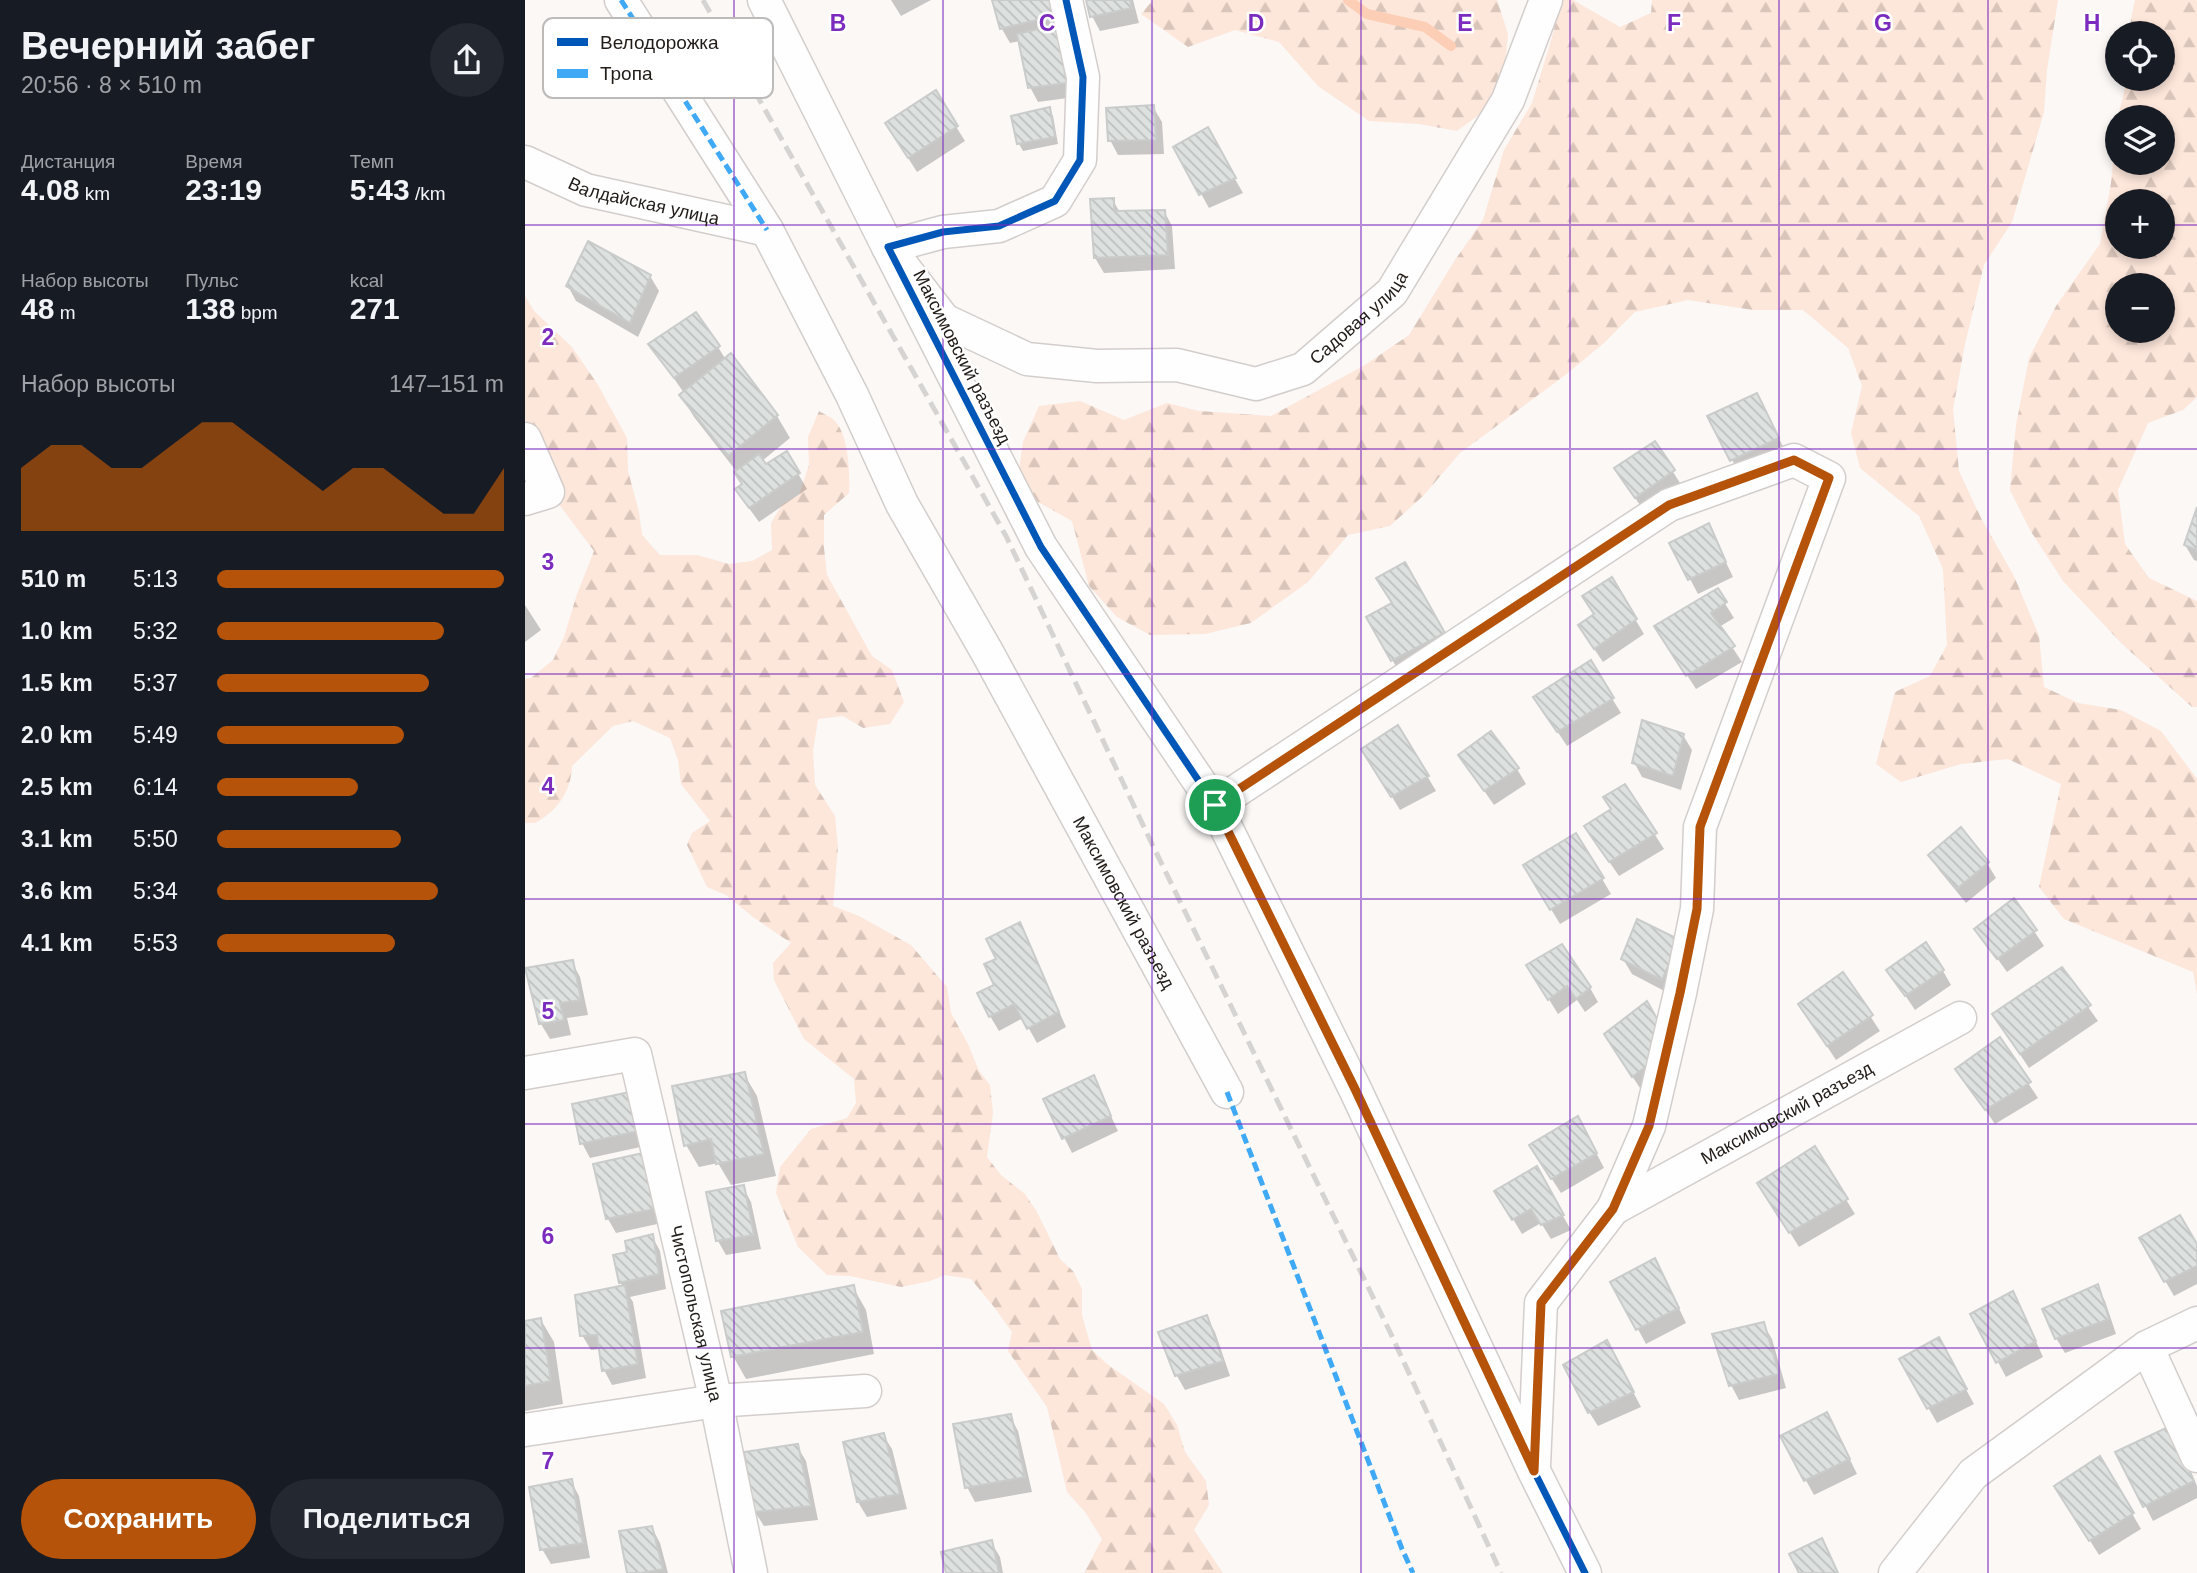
<!DOCTYPE html>
<html lang="ru">
<head>
<meta charset="utf-8">
<style>
	body { margin:0; font-family:Helvetica,sans-serif; background:#242831; color:#f1f3f6; height:100vh; display:flex; flex-direction:column; font-size:26px; white-space:nowrap }
	* { box-sizing:border-box; margin:0 }
	p { font-size:23px; color:#9ea1a6 }
	.icon { flex:none; width:38px; height:38px; fill:none; stroke:currentColor; stroke-width:2; stroke-linecap:round; stroke-linejoin:round }
	.map { position:relative; flex:1; overflow:hidden }
	.side { display:flex; flex-direction:column; background:#171b24; width:525px }
	.side>* { flex:none }
	.buttons { position:absolute; left:1580px; top:21px; display:grid; gap:14px }
	.buttons a { display:grid; place-items:center; width:70px; height:70px; border-radius:50%; background:#171b24; box-shadow:0 4px 10px #0003; font-size:35px }
	.pin { position:absolute; display:grid; place-items:center; width:60px; height:60px; color:#fff; margin:-30px; border:4px solid #fff; border-radius:50%; box-shadow:0 2px 7px #0007 }
	.round { display:grid; place-items:center; flex:none; width:74px; height:74px; border-radius:37px; background:#242831 }
	.overview { display:flex; align-items:center; justify-content:space-between; height:119px; padding:0 21px }
	h1 { font-size:38px; font-weight:700; line-height:52px }
	.figures { display:grid; grid-template-columns:repeat(3,1fr); gap:10px; height:119px; padding:7px 21px }
	.figures div { display:grid; align-content:center }
	.figures b { font-size:30px; font-weight:700 }
	.figures small { font-size:19px; font-weight:400 }
	.figures p { font-size:19px }
	.chart { height:196px; padding:14px 21px }
	.chart p { display:flex; justify-content:space-between }
	.chart svg { width:100%; height:126px; margin-top:7px; fill:#b45309; opacity:.7 }
	.primary-button { display:flex; gap:14px; margin-top:auto; padding:14px 21px }
	.primary-button a { flex:1; height:80px; border-radius:42px; background:#b45309; color:#fff; font-size:28px; font-weight:700; line-height:80px; text-align:center }
	.primary-button a+a { background:#242831; color:#f1f3f6 }
	ul { padding:0 21px; list-style:none; font-size:23px }
	li { display:grid; grid-template-columns:112px 84px 1fr; align-items:center; height:52px }
	li i { height:18px; border-radius:9px; background:#b45309 }
	main { display:flex; flex:1; min-height:0 }
	.map>svg:first-child { display:block }
</style>
</head>
<body>
<main>
<section class="side">
<div class="overview"><div><h1>Вечерний забег</h1><p>20:56 · 8 × 510 m</p></div><a class="round"><svg class="icon" aria-label="share" viewBox="0 0 24 24"><path d="M12 15V3M7 8l5-5 5 5M5 13v7h14v-7"/></svg></a></div>
<div class="figures">
<div><p>Дистанция</p><b>4.08<small> km</small></b></div>
<div><p>Время</p><b>23:19</b></div>
<div><p>Темп</p><b>5:43<small> /km</small></b></div>
</div>
<div class="figures">
<div><p>Набор высоты</p><b>48<small> m</small></b></div>
<div><p>Пульс</p><b>138<small> bpm</small></b></div>
<div><p>kcal</p><b>271</b></div>
</div>
<div class="chart"><p><span>Набор высоты</span>147–151 m</p>
<svg viewBox="0 0 160 44" preserveAspectRatio="none"><path d="M0 44V22L10 14L20 14L30 22L40 22L50 14L60 6L70 6L80 14L90 22L100 30L110 22L120 22L130 30L140 38L150 38L160 22V44z"/></svg>
</div>
<ul>
<li><b>510 m</b>5:13<i style="width:100%"></i></li>
<li><b>1.0 km</b>5:32<i style="width:79%"></i></li>
<li><b>1.5 km</b>5:37<i style="width:74%"></i></li>
<li><b>2.0 km</b>5:49<i style="width:65%"></i></li>
<li><b>2.5 km</b>6:14<i style="width:49%"></i></li>
<li><b>3.1 km</b>5:50<i style="width:64%"></i></li>
<li><b>3.6 km</b>5:34<i style="width:77%"></i></li>
<li><b>4.1 km</b>5:53<i style="width:62%"></i></li>
</ul>
<div class="primary-button"><a>Сохранить</a><a>Поделиться</a></div>
</section>
<div class="map">
<svg width="1672" height="1573" viewBox="0 0 1672 1573">
	<defs>
		<pattern id="forest-firs" width="22" height="20" patternUnits="userSpaceOnUse" patternTransform="scale(1.75)"><rect width="22" height="20" fill="#fde6da"/><path d="M5 1l3.5 6h-7zM16 11l3.5 6h-7z" fill="#d9c5ba"/></pattern>
		<pattern id="building-back-hatch" width="6" height="6" patternUnits="userSpaceOnUse" patternTransform="scale(1.75)"><rect width="6" height="6" fill="#dde1df"/><path d="M-1 5l2 2M0 0l6 6M5-1l2 2" fill="none" stroke="#bdc0bf"/></pattern>
	</defs>
	<rect width="100%" height="100%" fill="#fbf8f6"/>
	<g fill="url(#forest-firs)" fill-rule="evenodd">
		<path d="M628 0H972L983 34 979 74 955 114 932 131 894 124 844 121 793 86 754 42 710 30 663 47 616 14Z"/>
		<path d="M1036 0H1048L1095 27 1126 13 1127 0H1533L1522 70 1519 112 1487 222 1459 265 1440 344 1428 409 1434 471 1456 518 1489 576 1514 636 1519 687 1553 703 1596 710 1636 731 1672 779V994L1668 972 1539 919 1514 887 1536 784 1483 759 1436 764 1376 782 1351 764 1370 692 1405 676 1422 645 1418 569 1394 516 1335 468 1326 433 1337 386 1323 348 1278 310H1228L1163 300 1110 312 1079 343 1039 376 935 453 899 495 865 526 823 535 783 582 726 623 680 634 625 635 592 617 564 586 547 521 513 502 493 477 498 442 514 406 555 401 599 420 642 403 674 411 746 416 840 365 884 335 930 260 958 220 979 150 1007 103 1026 41Z"/>
		<path d="M1610 0H1672V397L1658 410 1623 423 1593 490 1600 544 1624 578 1672 601V707H1667L1597 644 1538 581 1505 530 1485 490 1491 425 1504 358 1531 306 1575 244 1586 183 1592 120V163H1638V117H1593L1602 79H1638V33H1605L1606 19ZM1592 201H1638V247H1592ZM1592 285H1638V331H1592Z"/>
		<path d="M0 296 9 311 47 347 73 385 102 438 103 471 114 512 117 535 135 555H172L204 564 227 561 247 550 246 523 257 505 274 495 284 465 283 437 294 411C298 414 305 416 309 420 324 434 325 474 324 493L299 515V548L302 575 347 656 367 670 379 702 365 724 338 728 318 716 293 719 288 751 290 785 310 816 313 847 308 906 334 916 386 945 422 987 426 1013 443 1044 454 1071 465 1085 468 1113 462 1157 476 1175 500 1194 512 1212 535 1259 548 1271 557 1289V1315L567 1350 582 1364 639 1404 652 1425 660 1452 681 1481 684 1505 669 1530 698 1573H559L577 1539 560 1512 542 1492 522 1407 483 1351 487 1332 469 1307 446 1279 420 1275 405 1281 376 1287 325 1276 302 1275 273 1247 251 1193 255 1167 286 1129 322 1118 331 1103 329 1079 279 1039 249 980 248 963 266 943 228 917 201 895 182 887 162 845 167 833 185 821 156 784 153 760 145 738 108 721 88 726 47 766C46 792 32 811 10 823H0V679L6 678 28 660 39 637 52 594 69 551 33 503 9 434 0 419Z"/>
	</g>
	<g fill="#0003">
		<path d="M366 0H406L376 16Z"/>
		<path d="M469 0H529L550 97 513 102 505 87 495 41 485 43 477 29Z"/>
		<path d="M563 0H608L614 23 575 31 567 16Z"/>
		<path d="M410 93 440 141 392 172 371 139Z"/>
		<path d="M628 107 637 122 639 154 593 155 585 140Z"/>
		<path d="M524 109 528 116 533 144 498 151 494 144 488 117Z"/>
		<path d="M682 130 718 193 684 208 650 147Z"/>
		<path d="M588 200 595 213 639 211 647 226 650 269 579 273 570 258Z"/>
		<path d="M125 276 134 291 113 337 51 301 43 286Z"/>
		<path d="M125 344 193 347 201 360 252 416 265 438 237 461 240 466 261 453 282 489 234 522 221 504 218 485 212 472 169 417 156 395 159 393Z"/>
		<path d="M1240 409 1261 453 1215 475 1185 417Z"/>
		<path d="M1130 444 1157 486 1119 511 1100 483Z"/>
		<path d="M1672 512V561L1669 560 1660 545Z"/>
		<path d="M1183 525 1208 577 1173 594 1146 543Z"/>
		<path d="M880 564 926 649 876 675 843 618 869 604Z"/>
		<path d="M1086 579 1119 634 1078 662 1063 640 1071 615Z"/>
		<path d="M1192 591 1209 618 1194 627 1217 662 1171 689 1140 641Z"/>
		<path d="M0 605 16 630 0 642Z"/>
		<path d="M1065 663 1096 713 1042 746 1010 698Z"/>
		<path d="M873 727 911 791 875 810 847 764Z"/>
		<path d="M1158 735 1167 750 1156 790 1117 777 1109 762Z"/>
		<path d="M935 756 992 769 1001 784 969 805Z"/>
		<path d="M1099 786 1139 849 1094 876 1070 841Z"/>
		<path d="M1051 835 1086 894 1035 924 1000 866Z"/>
		<path d="M1406 855 1462 863 1471 878 1441 903 1414 870Z"/>
		<path d="M1489 901 1519 946 1482 972 1451 929Z"/>
		<path d="M502 939 541 1027 512 1043 498 1018 474 1031 465 1016 472 986 474 960Z"/>
		<path d="M1153 942 1145 994 1107 974 1098 959Z"/>
		<path d="M47 962 55 977 63 1015 42 1018 46 1035 25 1039 16 1024 2 969Z"/>
		<path d="M1536 969 1573 1021 1504 1068 1478 1029Z"/>
		<path d="M1363 970 1418 971 1426 985 1390 1010Z"/>
		<path d="M1318 975 1355 1031 1311 1060 1284 1019Z"/>
		<path d="M1012 980 1065 988 1073 1002 1060 1012 1052 1000 1033 1014Z"/>
		<path d="M1121 1004 1135 1077 1117 1091 1089 1049Z"/>
		<path d="M1475 1040 1513 1098 1470 1124 1433 1070Z"/>
		<path d="M219 1074 232 1096 251 1176 206 1185 193 1163 174 1167 161 1145Z"/>
		<path d="M568 1078 593 1131 547 1153 520 1100Z"/>
		<path d="M113 1109 120 1146 65 1158 57 1143Z"/>
		<path d="M1061 1133 1079 1168 1036 1193 1015 1161Z"/>
		<path d="M1289 1148 1330 1214 1274 1247 1243 1198Z"/>
		<path d="M117 1155 137 1223 91 1233 83 1219Z"/>
		<path d="M1011 1169 1046 1230 1026 1239 1016 1223 997 1234 971 1191Z"/>
		<path d="M218 1187 226 1202 236 1249 201 1255 193 1241 183 1193Z"/>
		<path d="M127 1236 135 1251 141 1289 105 1297 108 1302 121 1378 87 1385 79 1370 76 1349 66 1350 57 1335 98 1287 95 1282 105 1254Z"/>
		<path d="M1616 1239 1672 1248V1284L1649 1296Z"/>
		<path d="M1138 1275 1161 1323 1121 1344 1088 1283Z"/>
		<path d="M328 1287 341 1310 349 1354 221 1379 208 1356Z"/>
		<path d="M1572 1287 1580 1301 1591 1334 1540 1353 1531 1338Z"/>
		<path d="M1496 1308 1518 1357 1481 1377 1473 1362Z"/>
		<path d="M681 1317 690 1332 705 1376 660 1390 652 1376 636 1333Z"/>
		<path d="M16 1320 29 1342 38 1404 0 1411V1323Z"/>
		<path d="M1238 1324 1247 1339 1261 1388 1214 1400 1206 1385Z"/>
		<path d="M1413 1339 1449 1404 1412 1423 1376 1360Z"/>
		<path d="M1090 1357 1116 1407 1073 1426 1064 1412Z"/>
		<path d="M485 1416 493 1431 507 1492 450 1502 442 1487Z"/>
		<path d="M1310 1429 1332 1474 1289 1495 1257 1437Z"/>
		<path d="M358 1435 367 1449 382 1509 342 1517 333 1502Z"/>
		<path d="M1652 1443 1672 1486V1498L1628 1521 1593 1453Z"/>
		<path d="M272 1446 281 1461 293 1520 239 1526 230 1512Z"/>
		<path d="M1575 1458 1616 1529 1574 1555 1540 1501Z"/>
		<path d="M46 1481 54 1496 65 1558 26 1564 17 1549Z"/>
		<path d="M127 1528 135 1543 143 1573H104Z"/>
		<path d="M466 1542 475 1557 478 1573H423Z"/>
	</g>
	<g fill="none" stroke-linecap="round" stroke-linejoin="round">
		<path stroke="#fdceb6" stroke-width="10" d="M823 0 842 14 900 27 926 46"/>
	</g>
	<g fill="url(#building-back-hatch)" stroke="#c9cccb" stroke-width="2">
		<path d="M467 0H525L528 16 475 29Z"/>
		<path d="M561 0H605L607 8 565 17Z"/>
		<path d="M531 25 542 83 503 88 492 34Z"/>
		<path d="M411 90 433 126 383 158 360 123Z"/>
		<path d="M629 105 631 140 583 141 581 108Z"/>
		<path d="M525 107 530 137 492 144 486 116Z"/>
		<path d="M683 127 711 178 674 195 648 147Z"/>
		<path d="M589 198V211L640 210 643 255 569 258 565 199Z"/>
		<path d="M63 241 126 275 105 323 41 286Z"/>
		<path d="M171 312 195 346 149 378 123 344Z"/>
		<path d="M206 353 253 415 203 456 154 395Z"/>
		<path d="M1232 393 1254 438 1205 461 1182 416Z"/>
		<path d="M1130 441 1150 470 1110 498 1089 468Z"/>
		<path d="M262 451 275 473 224 508 210 489 217 484 209 472 234 454 241 464Z"/>
		<path d="M1672 507V550L1659 545Z"/>
		<path d="M1184 523 1201 562 1163 580 1144 543Z"/>
		<path d="M880 562 920 633 866 661 841 617 867 603 851 578Z"/>
		<path d="M1087 577 1112 619 1069 649 1053 625 1069 614 1057 596Z"/>
		<path d="M1193 588 1202 602 1186 613 1210 646 1161 676 1129 626Z"/>
		<path d="M1066 660 1089 698 1032 732 1008 697Z"/>
		<path d="M1117 720 1159 734 1148 776 1107 763Z"/>
		<path d="M873 725 904 776 866 797 836 749Z"/>
		<path d="M966 731 994 768 959 791 933 755Z"/>
		<path d="M1100 784 1132 833 1084 862 1059 826 1086 809 1078 797Z"/>
		<path d="M1436 827 1464 862 1432 889 1403 855Z"/>
		<path d="M1051 833 1079 878 1025 910 998 865Z"/>
		<path d="M1489 898 1512 930 1472 959 1449 929Z"/>
		<path d="M1112 919 1155 940 1137 980 1096 959Z"/>
		<path d="M495 922 534 1012 502 1029 489 1004 464 1017 452 993 469 985 459 964 471 959 461 939Z"/>
		<path d="M1401 942 1419 970 1380 996 1361 970Z"/>
		<path d="M1037 944 1066 987 1051 999 1042 986 1023 1000 1001 965Z"/>
		<path d="M48 960 56 1000 35 1003 39 1020 14 1024 0 968Z"/>
		<path d="M1537 967 1566 1005 1495 1054 1467 1014Z"/>
		<path d="M1318 972 1348 1015 1302 1046 1273 1004Z"/>
		<path d="M1122 1001 1135 1024 1127 1062 1107 1077 1079 1034Z"/>
		<path d="M1475 1037 1506 1082 1460 1110 1430 1069Z"/>
		<path d="M220 1072 239 1154 191 1164 186 1139 159 1146 147 1086Z"/>
		<path d="M569 1075 586 1116 537 1139 518 1099Z"/>
		<path d="M105 1092 113 1131 55 1144 47 1104Z"/>
		<path d="M1053 1116 1072 1153 1026 1179 1004 1145Z"/>
		<path d="M1290 1146 1323 1199 1264 1233 1232 1183Z"/>
		<path d="M118 1153 129 1209 81 1219 68 1164Z"/>
		<path d="M1012 1166 1039 1215 1016 1225 1006 1209 987 1220 969 1191Z"/>
		<path d="M219 1185 229 1235 191 1241 181 1192Z"/>
		<path d="M1655 1215 1672 1244V1266L1639 1282 1614 1238Z"/>
		<path d="M128 1234 134 1274 94 1283 88 1255 102 1252 100 1241Z"/>
		<path d="M1130 1258 1154 1308 1111 1330 1085 1282Z"/>
		<path d="M1573 1284 1584 1319 1530 1339 1517 1309Z"/>
		<path d="M100 1285 113 1364 77 1371 72 1335 55 1336 50 1295Z"/>
		<path d="M329 1285 338 1332 206 1357 196 1311Z"/>
		<path d="M1488 1291 1511 1341 1471 1363 1445 1314Z"/>
		<path d="M682 1315 698 1361 650 1376 633 1332Z"/>
		<path d="M16 1318 26 1381 0 1386V1321Z"/>
		<path d="M1239 1322 1254 1374 1204 1386 1187 1334Z"/>
		<path d="M1414 1337 1442 1389 1402 1409 1374 1359Z"/>
		<path d="M1082 1340 1109 1392 1063 1413 1038 1365Z"/>
		<path d="M1302 1412 1325 1459 1279 1481 1255 1436Z"/>
		<path d="M486 1414 500 1477 440 1488 428 1424Z"/>
		<path d="M1645 1426 1669 1481 1618 1507 1590 1452Z"/>
		<path d="M359 1433 375 1494 332 1502 318 1442Z"/>
		<path d="M273 1444 286 1506 229 1512 219 1452Z"/>
		<path d="M1575 1456 1609 1513 1564 1541 1529 1486Z"/>
		<path d="M47 1479 58 1543 15 1550 4 1487Z"/>
		<path d="M127 1526 138 1569 116 1573H102L94 1531Z"/>
		<path d="M1297 1538 1313 1573H1274L1264 1554Z"/>
		<path d="M467 1540 474 1573H421L416 1552Z"/>
	</g>
	<g fill="none" stroke-linecap="round" stroke-linejoin="round">
		<defs>
			<g id="street">
				<path id="s1" d="M96 0 242 230 327 395 377 504 462 652 702 1092"/>
				<path id="s2" d="M239 0 363 247 419 320 502 359 572 366 652 365 731 384 778 369 867 292 983 100 1021 0"/>
				<path d="M541 0 558 77 555 160 530 201 474 226 418 232 363 247 516 547 690 805 830 1089 1009 1471 1060 1573"/>
				<path id="s3" d="M0 162 61 190 242 230"/>
				<path d="M0 439 23 492 0 499"/>
				<path d="M690 805 1144 505 1269 460 1304 478 1175 827 1172 909 1155 993 1124 1126 1088 1209"/>
				<path id="s4" d="M0 1073 110 1054 191 1401 226 1573"/>
				<path d="M1622 1347 1672 1456"/>
				<path d="M0 1430 191 1401 340 1391"/>
				<path id="s5" d="M1009 1466 1016 1303 1088 1209 1435 1018"/>
				<path d="M1370 1573 1448 1474 1622 1347 1672 1323"/>
			</g>
		</defs>
		<use href="#street" stroke="#d3cecb" stroke-width="35"/>
		<use href="#street" stroke="#fefefe" stroke-width="32"/>
		<path stroke="#d6d4d3" stroke-width="5" stroke-dasharray="14 7" stroke-linecap="butt" d="M178 0 481 536 628 846 865 1332 976 1573"/>
		<g stroke="#3fa9f5" stroke-width="5" stroke-dasharray="10 5" stroke-linecap="butt">
			<path d="M96 0 242 230"/>
			<path d="M702 1092 877 1549 888 1573"/>
		</g>
		<defs>
			<g id="cycleway">
				<path d="M541 0 558 77 555 160 530 201 474 226 418 232 363 247 516 547 690 805 830 1089 1009 1471 1060 1573"/>
				<path d="M690 805 1144 505 1269 460 1304 478 1175 827 1172 909 1155 993 1124 1126 1088 1209"/>
			</g>
		</defs>
		<use href="#cycleway" stroke="#fff" stroke-width="11"/>
		<use href="#cycleway" stroke="#0057b8" stroke-width="7"/>
	</g>
	<g fill="none" stroke-linecap="round" stroke-linejoin="round">
		<defs>
			<path id="route" d="M1269 460 1304 478 1175 827 1172 909 1155 993 1124 1126 1088 1209 1016 1303 1009 1471 830 1089 690 805 1144 505Z"/>
		</defs>
		<use href="#route" stroke="#fff" stroke-width="14"/>
		<use href="#route" stroke="#b45309" stroke-width="9"/>
	</g>
	<path fill="none" stroke="#7b2cbf" stroke-width="2" stroke-opacity="0.55" d="M209 0V1573M418 0V1573M627 0V1573M836 0V1573M1045 0V1573M1254 0V1573M1463 0V1573M0 225H1592M1638 225H1672M0 449H1672M0 674H1672M0 899H1672M0 1124H1672M0 1348H1672"/>
	<g text-anchor="middle" dominant-baseline="central" stroke-width="5" stroke-linejoin="round" paint-order="stroke">
		<g font-size="18" fill="#221c18" stroke="#fff">
			<text stroke="none"><textPath href="#s3" startOffset="126">Валдайская улица</textPath></text>
			<text stroke="none"><textPath href="#s2" startOffset="817">Садовая улица</textPath></text>
			<text transform="translate(437 357) rotate(63)">Максимовский разъезд</text>
			<text stroke="none"><textPath href="#s1" startOffset="1034">Максимовский разъезд</textPath></text>
			<text stroke="none"><textPath href="#s5" startOffset="480">Максимовский разъезд</textPath></text>
			<text stroke="none"><textPath href="#s4" startOffset="378">Чистопольская улица</textPath></text>
		</g>
	</g>
	<rect x="18" y="18" width="230" height="80" rx="10" fill="#fff" stroke="#bdbbba" stroke-width="2"/>
	<rect x="32" y="38" width="31" height="8" fill="#0057b8"/>
	<rect x="32" y="69" width="31" height="9" fill="#3fa9f5"/>
	<g font-size="19" fill="#221c18">
		<text x="75" y="49">Велодорожка</text>
		<text x="75" y="80">Тропа</text>
	</g>
	<g font-size="23" text-anchor="middle" font-weight="bold" fill="#7b2cbf" stroke="#fff" stroke-width="5" stroke-linejoin="round" paint-order="stroke">
		<text x="313" y="31">B</text>
		<text x="522" y="31">C</text>
		<text x="731" y="31">D</text>
		<text x="940" y="31">E</text>
		<text x="1149" y="31">F</text>
		<text x="1358" y="31">G</text>
		<text x="1567" y="31">H</text>
		<text x="23" y="345">2</text>
		<text x="23" y="570">3</text>
		<text x="23" y="794">4</text>
		<text x="23" y="1019">5</text>
		<text x="23" y="1244">6</text>
		<text x="23" y="1469">7</text>
	</g>
</svg>
<div class="buttons">
<a><svg class="icon" aria-label="locate" viewBox="0 0 24 24"><circle cx="12" cy="12" r="6"/><path d="M12 2v4M12 18v4M2 12h4M18 12h4"/></svg></a>
<a><svg class="icon" aria-label="layers" viewBox="0 0 24 24"><path d="M12 4l9 5-9 5-9-5zM3 14l9 5 9-5"/></svg></a>
<a>+</a>
<a>−</a>
</div>
<div class="pin" style="left:690px;top:805px;background:#1e9e55"><svg class="icon" aria-label="arrive" viewBox="0 0 24 24"><path d="M6 21V4h12l-3 4 3 4H6"/></svg></div>
</div>
</main>
</body>
</html>
